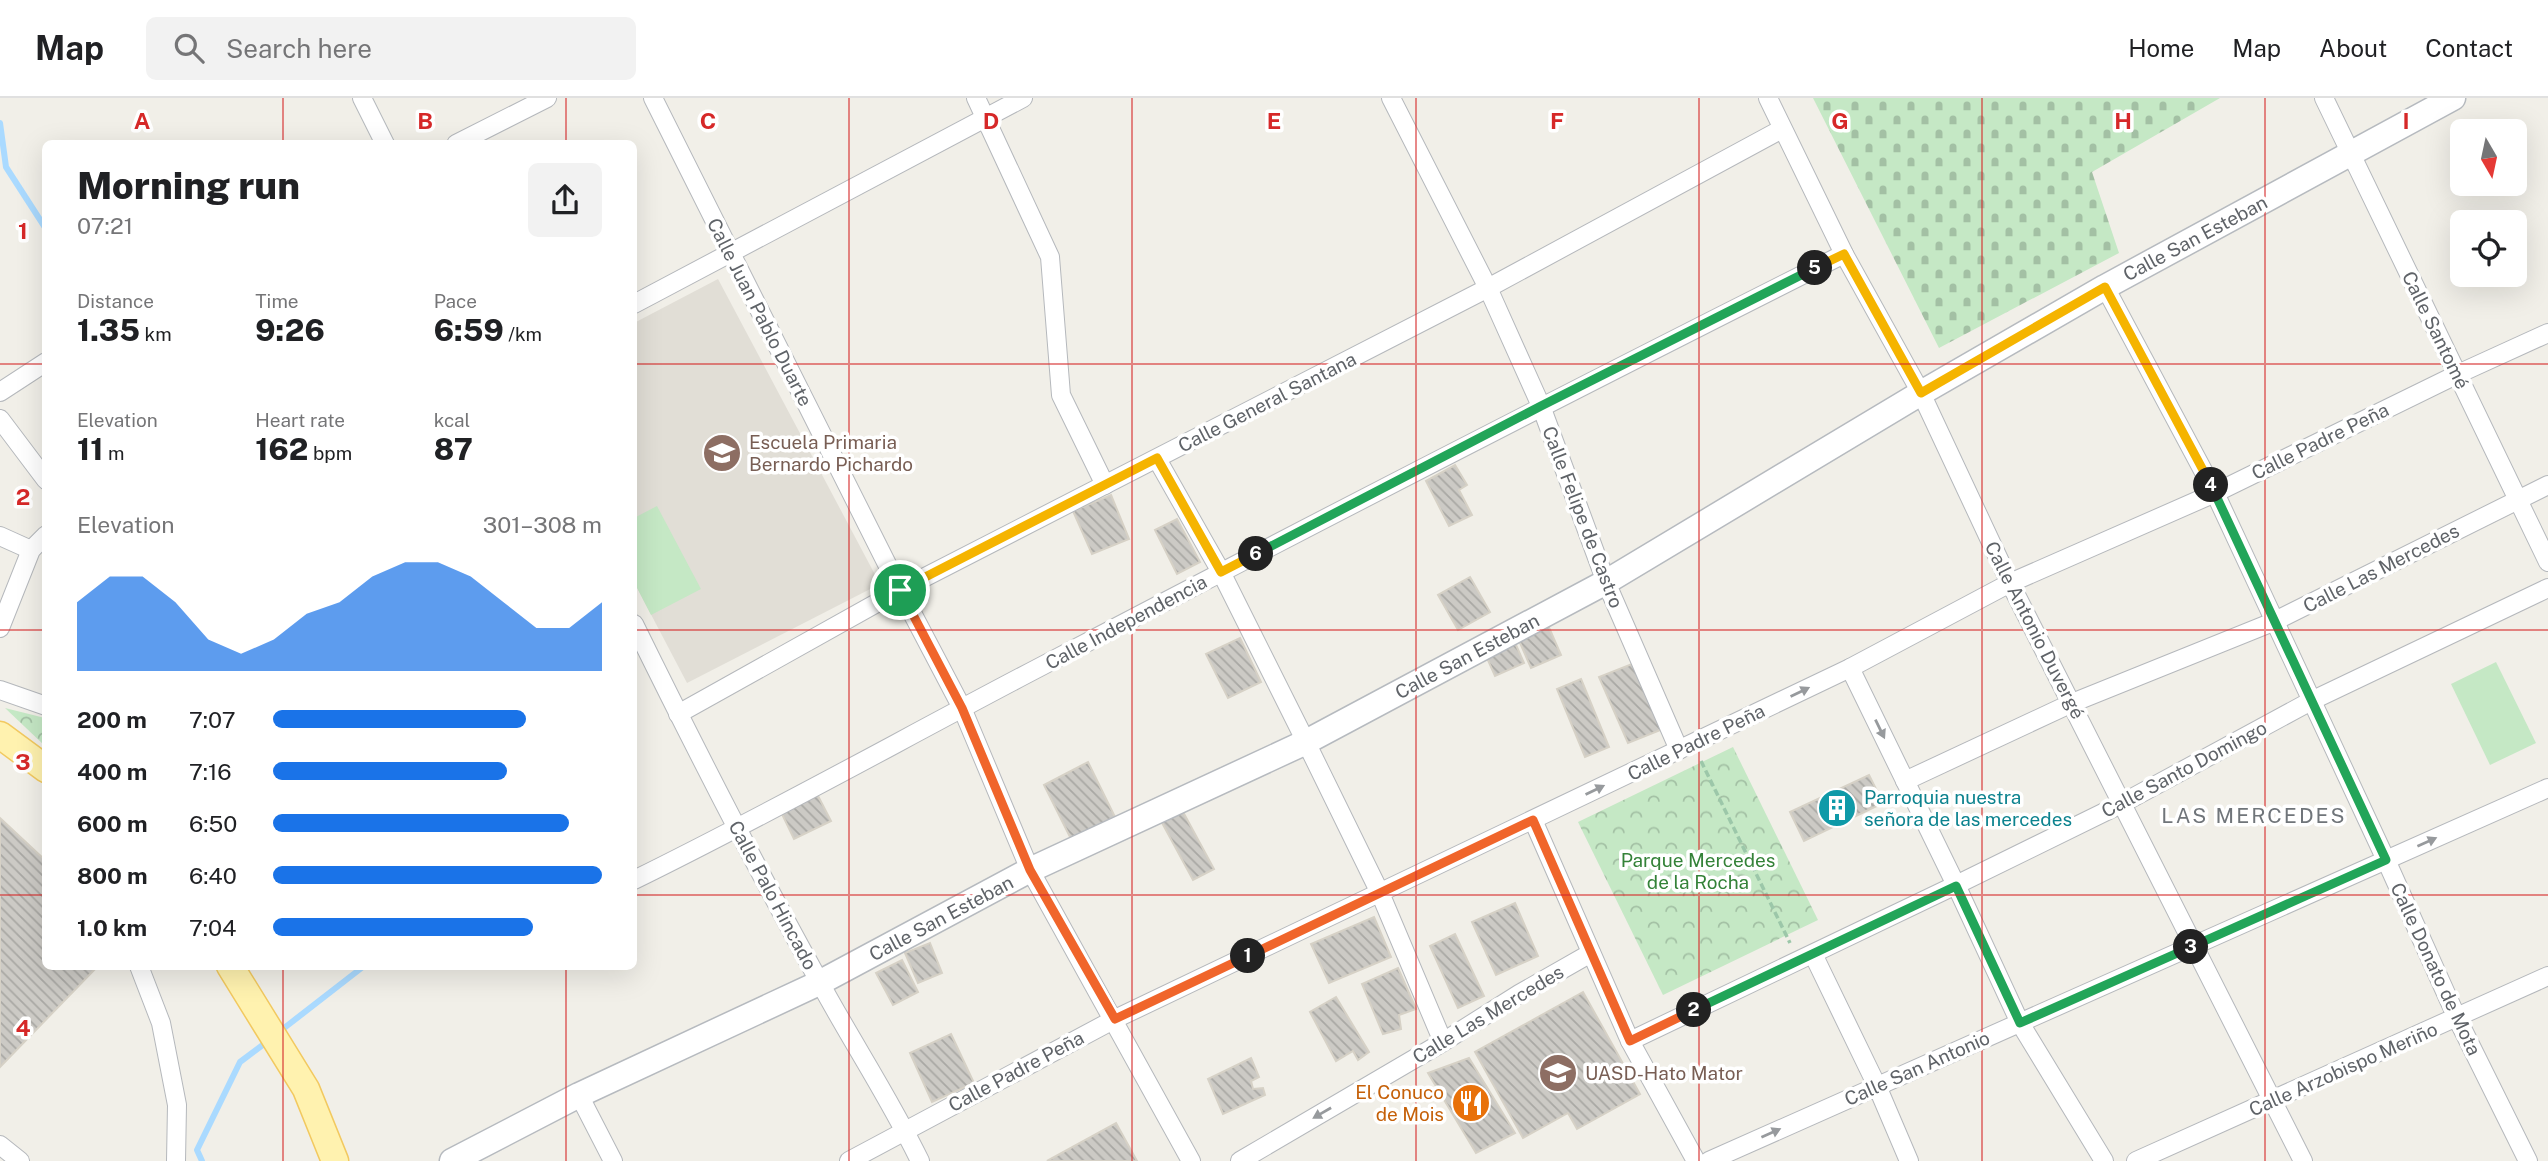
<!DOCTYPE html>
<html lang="en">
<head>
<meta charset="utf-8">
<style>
	body { margin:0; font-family:"Public Sans",sans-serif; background:#f2f2f2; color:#202124; height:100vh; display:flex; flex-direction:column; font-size:26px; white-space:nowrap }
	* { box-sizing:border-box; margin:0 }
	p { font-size:23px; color:#757577 }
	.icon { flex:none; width:38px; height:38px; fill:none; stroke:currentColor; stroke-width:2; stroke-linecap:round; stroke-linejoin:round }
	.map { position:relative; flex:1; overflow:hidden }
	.side { position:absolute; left:42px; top:42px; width:595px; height:830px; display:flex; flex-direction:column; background:#fff; border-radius:10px; box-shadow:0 7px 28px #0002 }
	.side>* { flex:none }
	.needle { width:46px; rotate:171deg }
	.fabs { position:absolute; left:2450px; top:21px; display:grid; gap:14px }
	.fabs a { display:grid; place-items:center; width:77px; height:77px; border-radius:10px; background:#fff; box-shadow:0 7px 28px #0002; font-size:35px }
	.pin { position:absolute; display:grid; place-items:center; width:60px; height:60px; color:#fff; margin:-30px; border:4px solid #fff; border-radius:50%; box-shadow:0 2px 7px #0007 }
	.km { position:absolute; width:35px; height:35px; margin:-18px; border-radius:50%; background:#222; color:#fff; font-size:19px; line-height:35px; text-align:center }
	.round { display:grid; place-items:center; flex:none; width:74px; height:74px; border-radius:10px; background:#f2f2f2 }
	.overview { display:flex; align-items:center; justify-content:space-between; height:119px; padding:0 35px }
	h1 { font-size:38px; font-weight:800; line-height:52px }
	.metrics { display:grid; grid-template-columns:repeat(3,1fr); gap:10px; height:119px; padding:7px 35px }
	.metrics div { display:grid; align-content:center }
	.metrics b { font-size:30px; font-weight:800 }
	.metrics small { font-size:19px; font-weight:400 }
	.metrics p { font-size:19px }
	.chart { height:196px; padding:14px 35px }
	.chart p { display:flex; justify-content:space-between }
	.chart svg { width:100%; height:126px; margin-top:7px; fill:#1a73e8; opacity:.7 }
	ul { padding:0 35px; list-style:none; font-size:23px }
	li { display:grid; grid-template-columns:112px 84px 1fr; align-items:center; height:52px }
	li i { height:18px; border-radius:9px; background:#1a73e8 }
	header { display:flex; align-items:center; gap:42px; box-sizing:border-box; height:98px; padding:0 35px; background:#fff; border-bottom:2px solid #e0e0e0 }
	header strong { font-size:33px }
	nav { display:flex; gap:38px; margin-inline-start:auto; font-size:24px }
	.search { width:490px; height:63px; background:#f2f2f2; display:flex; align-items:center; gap:18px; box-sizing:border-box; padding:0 24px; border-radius:10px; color:#757577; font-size:26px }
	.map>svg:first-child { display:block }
</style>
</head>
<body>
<header>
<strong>Map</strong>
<div class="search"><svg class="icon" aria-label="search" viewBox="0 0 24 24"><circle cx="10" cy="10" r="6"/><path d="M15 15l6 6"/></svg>Search here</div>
<nav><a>Home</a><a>Map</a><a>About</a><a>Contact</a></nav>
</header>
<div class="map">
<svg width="2548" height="1063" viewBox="0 0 2548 1063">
	<defs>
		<pattern id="forest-crowns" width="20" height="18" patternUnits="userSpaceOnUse" patternTransform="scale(1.75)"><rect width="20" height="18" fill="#c5e8c5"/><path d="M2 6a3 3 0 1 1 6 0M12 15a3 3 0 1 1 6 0" fill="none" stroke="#a3c0a4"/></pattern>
		<pattern id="cemetery-stones" width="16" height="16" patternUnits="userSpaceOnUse" patternTransform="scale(1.75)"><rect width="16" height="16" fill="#c5e8c5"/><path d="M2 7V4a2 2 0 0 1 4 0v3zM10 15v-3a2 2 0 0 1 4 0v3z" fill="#a3c0a4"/></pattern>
		<pattern id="building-back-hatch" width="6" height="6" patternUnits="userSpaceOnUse" patternTransform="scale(1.75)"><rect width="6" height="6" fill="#cccac5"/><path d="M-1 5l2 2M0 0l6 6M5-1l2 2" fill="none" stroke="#a9a8a4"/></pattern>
	</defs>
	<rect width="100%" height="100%" fill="#f1efe8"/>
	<path fill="#e1ded6" d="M718 181 880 486 687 585 634 484V225Z"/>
	<g fill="url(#forest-crowns)">
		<path d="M5 610 45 620V648Z"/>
		<path d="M1733 649 1818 822 1663 897 1578 724Z"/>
	</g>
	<path fill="url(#cemetery-stones)" d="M1813 0H2220L2092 74 2119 155 1939 250Z"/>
	<g fill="#c5e8c5">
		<path d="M657 408 701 491 651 517 634 484V420Z"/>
		<path d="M2496 564 2536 645 2490 667 2451 586Z"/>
	</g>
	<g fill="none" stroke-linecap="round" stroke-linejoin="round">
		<g stroke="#aadaff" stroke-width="6">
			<path d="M0 25 6 69 46 131"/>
			<path d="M279 934 364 868"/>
			<path d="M202 1063 197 1052 240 964 268 943"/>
		</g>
	</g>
	<g fill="url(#building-back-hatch)" stroke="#d6d1c6" stroke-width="2">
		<path d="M1455 367 1467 387 1459 392 1472 417 1449 428 1426 383Z"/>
		<path d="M1111 397 1129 441 1092 456 1073 413Z"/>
		<path d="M1177 421 1200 464 1177 476 1155 432Z"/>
		<path d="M1470 479 1490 514 1458 532 1438 497Z"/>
		<path d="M1547 525 1561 557 1531 570 1517 538Z"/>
		<path d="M1512 538 1524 565 1495 578 1483 551Z"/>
		<path d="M1240 540 1261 584 1228 600 1206 556Z"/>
		<path d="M1637 564 1663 631 1628 645 1599 579Z"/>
		<path d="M1581 581 1609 649 1585 659 1557 591Z"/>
		<path d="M1088 664 1115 719 1071 741 1044 687Z"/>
		<path d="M1869 677 1883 705 1804 743 1790 714Z"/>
		<path d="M817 696 831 723 794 741 781 714Z"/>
		<path d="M1182 712 1214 771 1193 782 1161 723Z"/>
		<path d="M0 720 46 763V868H98L0 969Z"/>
		<path d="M1515 805 1538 858 1496 877 1472 824Z"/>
		<path d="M1374 819 1391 859 1329 885 1311 846Z"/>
		<path d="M1455 836 1484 898 1458 910 1430 848Z"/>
		<path d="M930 845 942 875 918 885 905 855Z"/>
		<path d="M902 862 918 894 893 907 876 875Z"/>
		<path d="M1398 870 1416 911 1399 917 1401 931 1383 936 1362 886Z"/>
		<path d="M1583 894 1640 996 1577 1031 1568 1015 1523 1040 1475 954Z"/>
		<path d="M1336 899 1369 954 1358 962 1353 953 1336 963 1310 914Z"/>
		<path d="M951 936 974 985 932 1004 910 955Z"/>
		<path d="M1251 960 1259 979 1251 983 1253 991 1263 990 1265 997 1223 1016 1208 981Z"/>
		<path d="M1469 960 1515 1035 1476 1055 1428 975Z"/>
		<path d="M1116 1025 1137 1063H1047Z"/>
	</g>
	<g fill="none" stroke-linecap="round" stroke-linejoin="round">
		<defs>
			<g id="street">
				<path d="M362 0 385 46"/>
				<path d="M653 0 900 492 962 610 1030 772 1191 1063"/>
				<path d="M976 0 1050 159 1061 297 1105 387"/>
				<path d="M1391 0 1488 190 1541 308 1606 484 1679 652"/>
				<path d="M1768 0 1844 156 1921 295 2010 485 2303 1063"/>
				<path d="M2324 0 2548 464"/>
				<path d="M456 46 547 0"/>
				<path d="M2105 189 2215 395 2386 762 2457 920 2528 1063"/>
				<path d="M634 206 1023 0"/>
				<path d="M0 294 46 264"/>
				<path d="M0 321 46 382"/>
				<path d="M1157 361 1221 474 1306 644 1380 795 1443 944"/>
				<path d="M0 438 31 452"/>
				<path d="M634 526C693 646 754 766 819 883 852 944 890 1001 920 1063"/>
				<path d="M0 530 31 452 46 437"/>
				<path d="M1850 570 1956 787 2020 925 2104 1063"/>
				<path d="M0 592 46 608"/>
				<path d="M678 616 900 492 1488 190 1782 31"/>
				<path d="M1905 683 2072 605 2273 524 2548 387"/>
				<path d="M1533 722 1630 943 1696 1063"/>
				<path d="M634 782C771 715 904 640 1040 569 1307 429 1575 291 1844 156"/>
				<path d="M1813 856 1877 988 1909 1063"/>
				<path d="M139 868 161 925 177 1007 176 1063"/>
				<path d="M1630 943 1956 787 2121 706 2311 603 2548 490"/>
				<path d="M579 997 613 1063"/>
				<path d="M0 1047 20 1063"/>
				<path d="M849 1063 1115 921 1850 570 2010 485 2215 395 2458 276 2548 235"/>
				<path d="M1240 1063 1443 944 1519 896 1591 855"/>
				<path d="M1709 1063 2548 690"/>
				<path d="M2136 1063 2548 878"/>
			</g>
			<path id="secondary" d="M452 1063 579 997 819 885 1030 772 1306 644 1606 484 1921 295 2105 189 2453 0"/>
			<g id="primary">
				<path d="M0 637 46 671"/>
				<path d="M230 868 306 991 335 1063"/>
			</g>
		</defs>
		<use href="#street" stroke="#b5b8bc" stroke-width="20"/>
		<use href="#secondary" stroke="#b6babf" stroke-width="27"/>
		<use href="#primary" stroke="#f2c960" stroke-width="29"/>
		<path stroke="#9cc7a9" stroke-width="3.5" stroke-dasharray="7 3.5" stroke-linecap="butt" d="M1701 663 1790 845"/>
		<use href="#street" stroke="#fff" stroke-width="18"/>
		<use href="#secondary" stroke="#fff" stroke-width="24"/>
		<use href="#primary" stroke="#fff2af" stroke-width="26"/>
	</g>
	<defs><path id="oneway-solid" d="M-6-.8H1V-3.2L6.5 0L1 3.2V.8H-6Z" transform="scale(1.75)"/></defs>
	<g fill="#979a9d">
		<use href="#oneway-solid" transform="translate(1800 594) rotate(-26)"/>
		<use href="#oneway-solid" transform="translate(1880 631) rotate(64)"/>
		<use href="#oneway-solid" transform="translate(1595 692) rotate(-26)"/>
		<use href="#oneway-solid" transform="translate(2427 744) rotate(-24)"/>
		<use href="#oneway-solid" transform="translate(1322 1015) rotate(150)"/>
		<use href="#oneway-solid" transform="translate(1771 1035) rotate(-24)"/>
	</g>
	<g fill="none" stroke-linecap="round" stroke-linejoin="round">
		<defs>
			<path id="split-1" d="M900 492 962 610 1030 772 1115 921 1248 858"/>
			<path id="split-2" d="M1248 858 1533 722 1630 943 1694 912"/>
			<path id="split-3" d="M1694 912 1956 788 2020 925 2191 849"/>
			<path id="split-4" d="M2191 849 2386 762 2211 387"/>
			<path id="split-5" d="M1815 170 1844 156 1921 295 2105 189 2211 387"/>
			<path id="split-6" d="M1256 456 1541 308 1815 170"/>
			<path id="split-7" d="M900 492 1157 360 1221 474 1256 456"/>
		</defs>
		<use href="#split-1" stroke="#fff" stroke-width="14"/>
		<use href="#split-2" stroke="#fff" stroke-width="14"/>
		<use href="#split-3" stroke="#fff" stroke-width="14"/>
		<use href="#split-4" stroke="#fff" stroke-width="14"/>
		<use href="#split-5" stroke="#fff" stroke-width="14"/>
		<use href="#split-6" stroke="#fff" stroke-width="14"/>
		<use href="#split-7" stroke="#fff" stroke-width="14"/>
		<use href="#split-1" stroke="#f0652b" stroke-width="9"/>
		<use href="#split-2" stroke="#f0652b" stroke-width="9"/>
		<use href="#split-3" stroke="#22a559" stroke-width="9"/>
		<use href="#split-4" stroke="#22a559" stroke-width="9"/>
		<use href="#split-5" stroke="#f5b400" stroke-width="9"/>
		<use href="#split-6" stroke="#22a559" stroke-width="9"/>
		<use href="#split-7" stroke="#f5b400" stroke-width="9"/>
	</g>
	<path fill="none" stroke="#d62828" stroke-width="2" stroke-opacity="0.55" d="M283 0V46M566 0V46M849 0V1063M1132 0V1063M1416 0V1063M1699 0V1063M1982 0V1063M2265 0V1063M0 266H46M634 266H2548M0 532H46M634 532H2548M0 797H46M634 797H2548M283 868V1063M566 868V1063"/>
	<defs>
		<symbol id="school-disc" viewBox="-11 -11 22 22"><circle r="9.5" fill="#8d6e63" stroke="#fff"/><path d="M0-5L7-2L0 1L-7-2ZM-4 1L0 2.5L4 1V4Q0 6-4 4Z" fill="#fff"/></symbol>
		<symbol id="building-disc" viewBox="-11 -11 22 22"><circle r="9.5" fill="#0f9aa8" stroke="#fff"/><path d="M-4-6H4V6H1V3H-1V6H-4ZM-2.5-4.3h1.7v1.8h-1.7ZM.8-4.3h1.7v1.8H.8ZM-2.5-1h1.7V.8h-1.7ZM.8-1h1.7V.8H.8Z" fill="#fff"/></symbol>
		<symbol id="university-disc" viewBox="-11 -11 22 22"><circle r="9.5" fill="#8d6e63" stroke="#fff"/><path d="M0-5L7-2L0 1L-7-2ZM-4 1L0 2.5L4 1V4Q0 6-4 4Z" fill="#fff"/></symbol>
		<symbol id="restaurant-disc" viewBox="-11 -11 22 22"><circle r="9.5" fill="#e8710a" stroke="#fff"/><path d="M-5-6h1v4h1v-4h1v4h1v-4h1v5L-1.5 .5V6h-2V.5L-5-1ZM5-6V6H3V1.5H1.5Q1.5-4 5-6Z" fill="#fff"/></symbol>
	</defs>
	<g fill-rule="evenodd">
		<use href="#school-disc" x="700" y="333" width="44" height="44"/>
		<use href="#building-disc" x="1815" y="688" width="44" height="44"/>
		<use href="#university-disc" x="1536" y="953" width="44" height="44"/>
		<use href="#restaurant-disc" x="1449" y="983" width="44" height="44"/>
	</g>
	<g text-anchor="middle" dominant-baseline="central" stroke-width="7" stroke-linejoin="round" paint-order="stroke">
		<g font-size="19" fill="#5f6368" stroke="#fff">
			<text transform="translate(2195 140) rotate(-28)">Calle San Esteban</text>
			<text transform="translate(760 214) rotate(63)">Calle Juan Pablo Duarte</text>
			<text transform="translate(2436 232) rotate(64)">Calle Santomé</text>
			<text transform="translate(1267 304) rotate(-27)">Calle General Santana</text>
			<text transform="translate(2320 343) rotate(-26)">Calle Padre Peña</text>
			<text transform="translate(1583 419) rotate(69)">Calle Felipe de Castro</text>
			<text transform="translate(2381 470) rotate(-27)">Calle Las Mercedes</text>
			<text transform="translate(1126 524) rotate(-28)">Calle Independencia</text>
			<text transform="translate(2035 532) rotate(63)">Calle Antonio Duvergé</text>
			<text transform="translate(1467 558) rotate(-28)">Calle San Esteban</text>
			<text transform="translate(1696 644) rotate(-26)">Calle Padre Peña</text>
			<text transform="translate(2184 671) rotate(-28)">Calle Santo Domingo</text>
			<text transform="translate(773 797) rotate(62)">Calle Palo Hincado</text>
			<text transform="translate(941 820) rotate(-28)">Calle San Esteban</text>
			<text transform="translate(2436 871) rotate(65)">Calle Donato de Mota</text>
			<text transform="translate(1488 916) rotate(-31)">Calle Las Mercedes</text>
			<text transform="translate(1917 970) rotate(-24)">Calle San Antonio</text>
			<text transform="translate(2343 971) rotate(-24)">Calle Arzobispo Meriño</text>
			<text transform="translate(1016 973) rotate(-28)">Calle Padre Peña</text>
		</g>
		<g font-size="19" fill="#785e54" stroke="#fff" text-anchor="start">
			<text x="749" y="344">Escuela Primaria<tspan x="749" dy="22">Bernardo Pichardo</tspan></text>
			<text x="1585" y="975">UASD-Hato Mator</text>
		</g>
		<g font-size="19" fill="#0d838f" stroke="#fff" text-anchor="start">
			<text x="1864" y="699">Parroquia nuestra<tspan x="1864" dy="22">señora de las mercedes</tspan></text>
		</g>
		<g font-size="19" fill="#348238" stroke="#fff">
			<text x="1698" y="762">Parque Mercedes<tspan x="1698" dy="22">de la Rocha</tspan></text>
		</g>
		<g font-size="19" fill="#c56008" stroke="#fff" text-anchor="end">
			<text x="1444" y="994">El Conuco<tspan x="1444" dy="22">de Mois</tspan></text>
		</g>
		<g font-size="21" letter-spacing="2" fill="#70757a" stroke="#fff">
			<text x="2254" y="717">LAS MERCEDES</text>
		</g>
	</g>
	<g font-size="23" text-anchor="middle" font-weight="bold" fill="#d62828" stroke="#fff" stroke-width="7" stroke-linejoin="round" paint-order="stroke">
		<text x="142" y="31">A</text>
		<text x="425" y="31">B</text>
		<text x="708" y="31">C</text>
		<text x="991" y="31">D</text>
		<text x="1274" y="31">E</text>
		<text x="1557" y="31">F</text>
		<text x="1840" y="31">G</text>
		<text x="2123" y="31">H</text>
		<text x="2406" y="31">I</text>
		<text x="23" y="141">1</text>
		<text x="23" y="407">2</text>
		<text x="23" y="672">3</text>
		<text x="23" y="938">4</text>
	</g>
</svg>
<div class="fabs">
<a><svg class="needle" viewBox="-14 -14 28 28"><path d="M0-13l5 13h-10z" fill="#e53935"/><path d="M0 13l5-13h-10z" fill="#757577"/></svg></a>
<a><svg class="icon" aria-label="locate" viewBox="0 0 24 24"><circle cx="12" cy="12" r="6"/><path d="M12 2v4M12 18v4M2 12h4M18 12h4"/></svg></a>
</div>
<div class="pin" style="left:900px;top:492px;background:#1e9e55"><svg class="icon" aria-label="arrive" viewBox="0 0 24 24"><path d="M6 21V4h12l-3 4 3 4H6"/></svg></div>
<b class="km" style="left:1248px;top:858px">1</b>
<b class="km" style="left:1694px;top:912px">2</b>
<b class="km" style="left:2191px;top:849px">3</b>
<b class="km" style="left:2211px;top:387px">4</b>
<b class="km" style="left:1815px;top:170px">5</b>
<b class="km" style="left:1256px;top:456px">6</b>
<section class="side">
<div class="overview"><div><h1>Morning run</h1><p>07:21</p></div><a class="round"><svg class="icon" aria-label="share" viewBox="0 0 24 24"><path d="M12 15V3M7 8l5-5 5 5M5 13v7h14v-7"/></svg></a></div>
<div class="metrics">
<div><p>Distance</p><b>1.35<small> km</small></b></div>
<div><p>Time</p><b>9:26</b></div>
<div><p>Pace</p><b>6:59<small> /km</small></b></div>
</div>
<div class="metrics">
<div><p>Elevation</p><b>11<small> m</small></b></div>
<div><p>Heart rate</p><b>162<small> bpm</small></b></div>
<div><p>kcal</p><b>87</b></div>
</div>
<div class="chart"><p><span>Elevation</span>301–308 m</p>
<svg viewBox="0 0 160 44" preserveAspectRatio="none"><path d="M0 44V20L10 11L20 11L30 20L40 33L50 38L60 33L70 24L80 20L90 11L100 6L110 6L120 11L130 20L140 29L150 29L160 20V44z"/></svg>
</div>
<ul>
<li><b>200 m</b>7:07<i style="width:77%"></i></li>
<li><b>400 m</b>7:16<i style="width:71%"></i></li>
<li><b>600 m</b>6:50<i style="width:90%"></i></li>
<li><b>800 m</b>6:40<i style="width:100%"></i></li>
<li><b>1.0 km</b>7:04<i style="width:79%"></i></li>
</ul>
</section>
</div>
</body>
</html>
